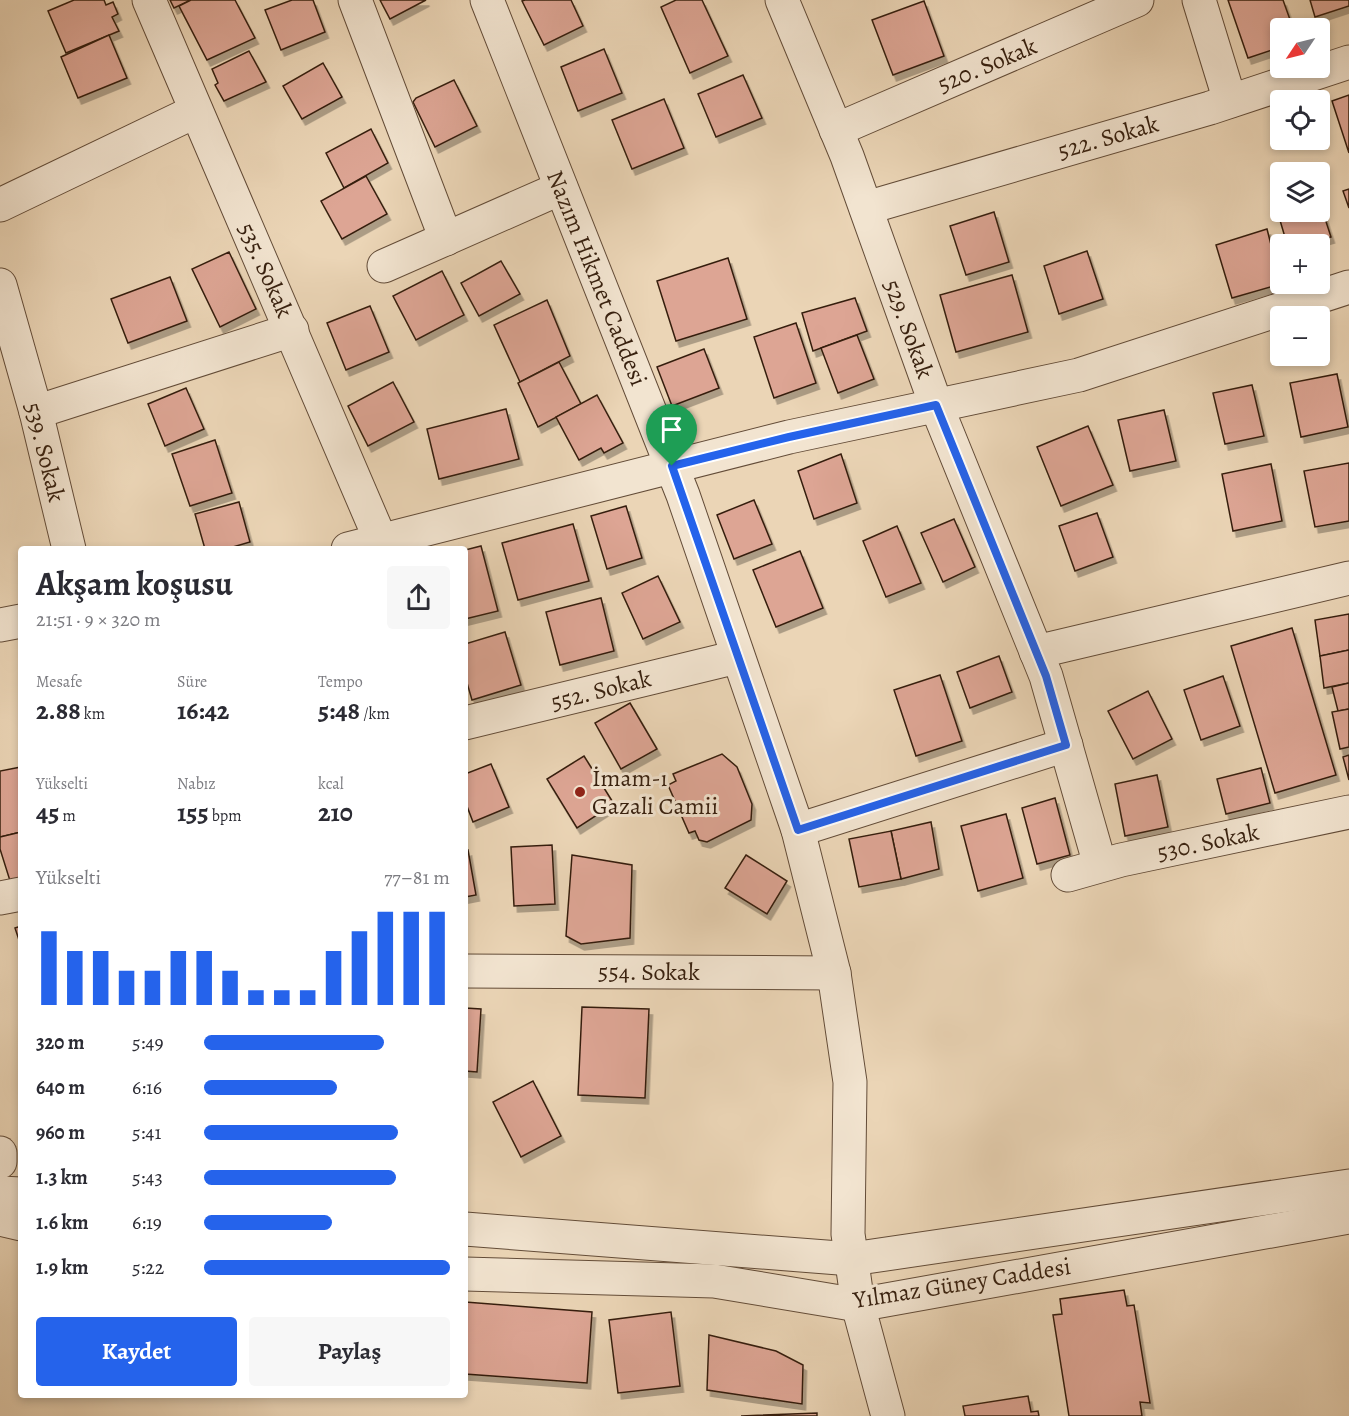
<!DOCTYPE html>
<html lang="tr">
<head>
<meta charset="utf-8">
<style>
	body { margin:0; font-family:Alegreya,serif; background:#f7f7f7; color:#2b2b33; height:100vh; display:flex; flex-direction:column; font-size:22px; white-space:nowrap }
	* { box-sizing:border-box; margin:0 }
	p { font-size:20px; color:#7c7c81 }
	.icon { flex:none; width:33px; height:33px; fill:none; stroke:currentColor; stroke-width:2; stroke-linecap:round; stroke-linejoin:round }
	.map { position:relative; flex:1; overflow:hidden }
	.sheet { position:absolute; left:18px; top:546px; width:450px; height:852px; display:flex; flex-direction:column; background:#fff; border-radius:6px; box-shadow:0 3px 9px #0003 }
	.sheet>* { flex:none }
	.needle { width:39px; rotate:235deg }
	.tools { position:absolute; left:1270px; top:18px; display:grid; gap:12px }
	.tools a { display:grid; place-items:center; width:60px; height:60px; border-radius:6px; background:#fff; box-shadow:0 3px 9px #0003; font-size:30px }
	.pin { position:absolute; display:grid; place-items:center; width:51px; height:51px; color:#fff; margin:-62px -26px; border-radius:50% 50% 50% 0; rotate:-45deg; box-shadow:0 0 6px #0007 }
	.pin .icon { rotate:45deg }
	.round { display:grid; place-items:center; flex:none; width:63px; height:63px; border-radius:6px; background:#f7f7f7 }
	.head { display:flex; align-items:center; justify-content:space-between; height:102px; padding:0 18px }
	h1 { font-size:33px; font-weight:700; line-height:45px }
	.figures { display:grid; grid-template-columns:repeat(3,1fr); gap:9px; height:102px; padding:6px 18px }
	.figures div { display:grid; align-content:center }
	.figures b { font-size:26px; font-weight:700 }
	.figures small { font-size:16px; font-weight:400 }
	.figures p { font-size:16px }
	.chart { height:168px; padding:12px 18px }
	.chart p { display:flex; justify-content:space-between }
	.chart svg { width:100%; height:108px; margin-top:6px; stroke:#2563eb; stroke-width:6 }
	.primary-button { display:flex; gap:12px; margin-top:auto; padding:12px 18px }
	.primary-button a { flex:1; height:69px; border-radius:6px; background:#2563eb; color:#fff; font-size:24px; font-weight:700; line-height:69px; text-align:center }
	.primary-button a+a { background:#f7f7f7; color:#2b2b33 }
	ul { padding:0 18px; list-style:none; font-size:20px }
	li { display:grid; grid-template-columns:96px 72px 1fr; align-items:center; height:45px }
	li i { height:15px; border-radius:8px; background:#2563eb }
	.map>svg:first-child { display:block }
</style>
</head>
<body>
<div class="map">
<svg width="1349" height="1416" viewBox="0 0 1349 1416">
	<defs>
		<filter id="shadow"><feDropShadow dx="3.5" dy="6" stdDeviation="0" flood-color="#0004"/></filter>
	</defs>
	<rect width="100%" height="100%" fill="#ebd5b6"/>
	<filter id="stains"><feTurbulence type="fractalNoise" baseFrequency=".00333" numOctaves="4"/><feColorMatrix values="0 0 0 0 .2 0 0 0 0 .09 0 0 0 0 .02 0 0 0 .5 -.17"/></filter>
	<radialGradient id="worn" r=".72"><stop offset=".6" stop-color="#630" stop-opacity="0"/><stop offset="1" stop-color="#630" stop-opacity=".3"/></radialGradient>
	<g fill="#dda594" stroke="#361f0e" stroke-width="1.5" filter="url(#shadow)">
		<path d="M74 0H104L106 5 113 2 118 14 112 17 119 31 66 53 48 11Z"/>
		<path d="M170 0H191L174 8Z"/>
		<path d="M191 0H235L255 38 207 60 179 6Z"/>
		<path d="M292 0H313L325 32 281 50 265 10Z"/>
		<path d="M380 0H426L390 19Z"/>
		<path d="M525 0H571L583 26 544 45 522 1Z"/>
		<path d="M676 0H702L728 56 690 73 661 7Z"/>
		<path d="M1228 0H1283L1293 28H1281V47L1248 58Z"/>
		<path d="M1310 0H1349V6L1315 17Z"/>
		<path d="M924 1 944 56 893 75 872 20Z"/>
		<path d="M109 35 127 78 78 98 61 57Z"/>
		<path d="M604 49 622 93 578 111 561 67Z"/>
		<path d="M249 51 266 82 224 101 215 85 218 83 212 69Z"/>
		<path d="M323 63 342 97 302 119 283 86Z"/>
		<path d="M743 75 762 118 716 137 698 94Z"/>
		<path d="M454 80 477 126 435 147 413 102 416 98Z"/>
		<path d="M1349 95V153L1332 101Z"/>
		<path d="M664 99 684 148 632 169 612 120Z"/>
		<path d="M371 129 388 163 344 188 326 153Z"/>
		<path d="M366 176 387 214 342 239 321 201Z"/>
		<path d="M1349 189V208L1343 191Z"/>
		<path d="M1281 198V212H1320V203L1331 237 1308 244H1287L1274 200Z"/>
		<path d="M994 212 1009 262 966 275 950 226Z"/>
		<path d="M1267 229 1281 284 1232 298 1216 245Z"/>
		<path d="M1087 251 1103 299 1059 314 1044 266Z"/>
		<path d="M229 252 256 309 220 327 192 269Z"/>
		<path d="M728 258 747 319 676 341 657 281Z"/>
		<path d="M501 261 520 294 479 316 461 283Z"/>
		<path d="M442 271 464 315 416 340 393 296Z"/>
		<path d="M1012 275 1028 332 956 352 940 295Z"/>
		<path d="M170 277 187 321 128 343 111 299Z"/>
		<path d="M855 298 867 331 813 351 802 313Z"/>
		<path d="M547 300 570 356 520 382 494 325Z"/>
		<path d="M370 306 389 352 346 370 327 323Z"/>
		<path d="M796 323 816 383 774 398 754 337Z"/>
		<path d="M857 335 874 379 838 393 821 348Z"/>
		<path d="M704 349 719 388 672 406 657 367Z"/>
		<path d="M559 362 581 404 538 427 518 383Z"/>
		<path d="M1337 374 1348 427 1301 437 1290 383Z"/>
		<path d="M393 382 414 422 368 446 348 406Z"/>
		<path d="M1252 385 1264 436 1225 444 1213 393Z"/>
		<path d="M186 388 204 429 165 446 148 404Z"/>
		<path d="M597 395 623 443 604 453 601 448 579 460 556 417Z"/>
		<path d="M506 409 519 459 439 479 427 429Z"/>
		<path d="M1164 410 1176 461 1130 471 1118 420Z"/>
		<path d="M1088 426 1113 485 1061 506 1037 447Z"/>
		<path d="M215 440 232 493 190 506 172 454Z"/>
		<path d="M841 454 857 503 814 519 798 471Z"/>
		<path d="M1349 463V521L1315 527 1304 471Z"/>
		<path d="M1271 464 1282 521 1233 531 1222 474Z"/>
		<path d="M754 500 772 544 734 559 717 515Z"/>
		<path d="M239 502 250 542 226 549H205L195 514Z"/>
		<path d="M626 506 642 558 607 569 591 516Z"/>
		<path d="M1097 513 1113 557 1075 571 1059 526Z"/>
		<path d="M954 519 975 567 943 582 921 533Z"/>
		<path d="M573 524 589 581 518 600 502 543Z"/>
		<path d="M897 526 921 583 886 597 863 541Z"/>
		<path d="M481 546 498 611 465 619V550Z"/>
		<path d="M800 551 823 608 776 627 753 570Z"/>
		<path d="M658 576 680 622 643 639 622 593Z"/>
		<path d="M601 598 614 651 560 665 546 612Z"/>
		<path d="M1349 614V650L1320 656 1315 620Z"/>
		<path d="M1292 628 1336 775 1275 793 1231 646Z"/>
		<path d="M505 632 521 685 472 700 465 676V644Z"/>
		<path d="M1349 650V683L1324 688 1320 656Z"/>
		<path d="M999 656 1012 692 970 708 957 672Z"/>
		<path d="M940 675 962 741 916 756 894 690Z"/>
		<path d="M1223 676 1240 726 1201 740 1184 690Z"/>
		<path d="M1349 683V709L1338 711 1332 687Z"/>
		<path d="M1148 691 1172 739 1133 759 1108 711Z"/>
		<path d="M630 703 657 749 621 769 595 723Z"/>
		<path d="M1349 709V747L1340 749 1332 712Z"/>
		<path d="M722 754 737 767 752 804 751 820 707 842 699 840 695 831 689 833 668 785 676 781 673 774Z"/>
		<path d="M1349 755V780L1343 757Z"/>
		<path d="M584 756 614 804 577 828 547 779Z"/>
		<path d="M491 764 509 807 473 822 465 801V774Z"/>
		<path d="M21 767V832L0 837V771Z"/>
		<path d="M1261 768 1270 803 1226 814 1217 779Z"/>
		<path d="M1157 775 1168 827 1125 836 1115 784Z"/>
		<path d="M1055 798 1070 855 1037 864 1022 808Z"/>
		<path d="M1006 814 1023 878 978 891 961 826Z"/>
		<path d="M931 822 939 869 901 879 891 831Z"/>
		<path d="M891 831 901 879 859 887 849 839Z"/>
		<path d="M21 832V882L11 884 0 849V837Z"/>
		<path d="M552 845 555 904 514 906 511 847Z"/>
		<path d="M468 850 476 895 465 897V851Z"/>
		<path d="M572 855 632 865 630 938 581 944 566 936Z"/>
		<path d="M746 855 787 881 767 914 725 888Z"/>
		<path d="M21 926V946L15 928Z"/>
		<path d="M582 1007 649 1009 645 1098 578 1095Z"/>
		<path d="M465 1008 481 1009 477 1072 465 1071Z"/>
		<path d="M533 1081 561 1136 521 1157 493 1102Z"/>
		<path d="M1124 1290 1127 1306 1134 1305 1150 1403 1140 1402 1142 1416H1069L1053 1315 1062 1314 1060 1299Z"/>
		<path d="M465 1302 592 1312 587 1383 465 1374Z"/>
		<path d="M671 1312 680 1386 618 1393 609 1320Z"/>
		<path d="M709 1335 776 1351 803 1365 802 1404 707 1390Z"/>
		<path d="M1028 1396 1031 1412 1038 1411 1039 1416H965L963 1406Z"/>
		<path d="M817 1413V1416H741Z"/>
	</g>
	<g fill="none" stroke-linecap="round" stroke-linejoin="round">
		<defs>
			<g id="minor">
				<path d="M149 0 381 541"/>
				<path d="M355 0 446 239"/>
				<path d="M487 0 683 495 798 830 834 973 850 1082 848 1234 858 1305 888 1416"/>
				<path d="M782 0 847 156 936 405 1046 676 1100 865"/>
				<path d="M1199 0 1230 101"/>
				<path d="M836 130 1137 0"/>
				<path d="M0 205 196 111"/>
				<path d="M866 208 1210 108 1349 62"/>
				<path d="M384 266 561 188"/>
				<path d="M0 285 36 412 69 549"/>
				<path d="M36 412 292 330"/>
				<path d="M348 549 789 437 1079 375 1349 287"/>
				<path d="M0 625 21 621"/>
				<path d="M1036 652 1349 578"/>
				<path d="M465 723 737 657"/>
				<path d="M798 830 1066 745"/>
				<path d="M1068 875 1121 860 1349 812"/>
				<path d="M0 898 21 894"/>
				<path d="M465 971 834 973"/>
				<path d="M0 1153V1162"/>
				<path d="M0 1193 21 1194"/>
				<path d="M0 1219 21 1224"/>
				<path d="M465 1229 852 1259 1349 1186"/>
				<path d="M465 1274 714 1281 858 1305 1349 1217"/>
			</g>
		</defs>
		<use href="#minor" stroke="#634c38" stroke-width="35"/>
		<use href="#minor" stroke="#f2e4d0" stroke-width="33"/>
	</g>
	<g fill="none" stroke-linecap="round" stroke-linejoin="round">
		<defs>
			<path id="route" d="M936 405 1046 676 1066 745 798 830 672 466 789 437Z"/>
		</defs>
		<use href="#route" stroke="#fff" stroke-width="12"/>
		<use href="#route" stroke="#2563eb" stroke-width="8"/>
	</g>
	<circle fill="#8f2418" stroke="#f2e4d0" stroke-width="2" cx="580" cy="792" r="6"/>
	<g text-anchor="middle" dominant-baseline="central" stroke-width="6" stroke-linejoin="round" paint-order="stroke">
		<g font-size="24" fill="#361f0e" stroke="#f2e4d0">
			<text transform="translate(987 65) rotate(-23)">520. Sokak</text>
			<text transform="translate(1108 137) rotate(-16)">522. Sokak</text>
			<text transform="translate(266 270) rotate(66)">535. Sokak</text>
			<text transform="translate(597 278) rotate(68)">Nazım Hikmet Caddesi</text>
			<text transform="translate(909 329) rotate(70)">529. Sokak</text>
			<text transform="translate(45 452) rotate(76)">539. Sokak</text>
			<text transform="translate(601 690) rotate(-14)">552. Sokak</text>
			<text transform="translate(1208 842) rotate(-12)">530. Sokak</text>
			<text x="649" y="972">554. Sokak</text>
			<text transform="translate(962 1283) rotate(-9)">Yılmaz Güney Caddesi</text>
		</g>
		<g font-size="24" fill="#361f0e" stroke="#f2e4d0" text-anchor="start">
			<text x="592" y="778">İmam-ı<tspan x="592" dy="28">Gazali Camii</tspan></text>
		</g>
	</g>
	<rect width="100%" height="100%" filter="url(#stains)"/>
	<rect width="100%" height="100%" fill="url(#worn)"/>
</svg>
<div class="tools">
<a><svg class="needle" viewBox="-14 -14 28 28"><path d="M0-13l5 13h-10z" fill="#e53935"/><path d="M0 13l5-13h-10z" fill="#7c7c81"/></svg></a>
<a><svg class="icon" aria-label="locate" viewBox="0 0 24 24"><circle cx="12" cy="12" r="6"/><path d="M12 2v4M12 18v4M2 12h4M18 12h4"/></svg></a>
<a><svg class="icon" aria-label="layers" viewBox="0 0 24 24"><path d="M12 4l9 5-9 5-9-5zM3 14l9 5 9-5"/></svg></a>
<a>+</a>
<a>−</a>
</div>
<div class="pin" style="left:672px;top:466px;background:#1e9e55"><svg class="icon" aria-label="arrive" viewBox="0 0 24 24"><path d="M6 21V4h12l-3 4 3 4H6"/></svg></div>
<section class="sheet">
<div class="head"><div><h1>Akşam koşusu</h1><p>21:51 · 9 × 320 m</p></div><a class="round"><svg class="icon" aria-label="share" viewBox="0 0 24 24"><path d="M12 15V3M7 8l5-5 5 5M5 13v7h14v-7"/></svg></a></div>
<div class="figures">
<div><p>Mesafe</p><b>2.88<small> km</small></b></div>
<div><p>Süre</p><b>16:42</b></div>
<div><p>Tempo</p><b>5:48<small> /km</small></b></div>
</div>
<div class="figures">
<div><p>Yükselti</p><b>45<small> m</small></b></div>
<div><p>Nabız</p><b>155<small> bpm</small></b></div>
<div><p>kcal</p><b>210</b></div>
</div>
<div class="chart"><p><span>Yükselti</span>77–81 m</p>
<svg viewBox="0 0 160 44" preserveAspectRatio="none"><path d="M5 44V14M15 44V22M25 44V22M35 44V30M45 44V30M55 44V22M65 44V22M75 44V30M85 44V38M95 44V38M105 44V38M115 44V22M125 44V14M135 44V6M145 44V6M155 44V6"/></svg>
</div>
<ul>
<li><b>320 m</b>5:49<i style="width:73%"></i></li>
<li><b>640 m</b>6:16<i style="width:54%"></i></li>
<li><b>960 m</b>5:41<i style="width:79%"></i></li>
<li><b>1.3 km</b>5:43<i style="width:78%"></i></li>
<li><b>1.6 km</b>6:19<i style="width:52%"></i></li>
<li><b>1.9 km</b>5:22<i style="width:100%"></i></li>
</ul>
<div class="primary-button"><a>Kaydet</a><a>Paylaş</a></div>
</section>
</div>
</body>
</html>
